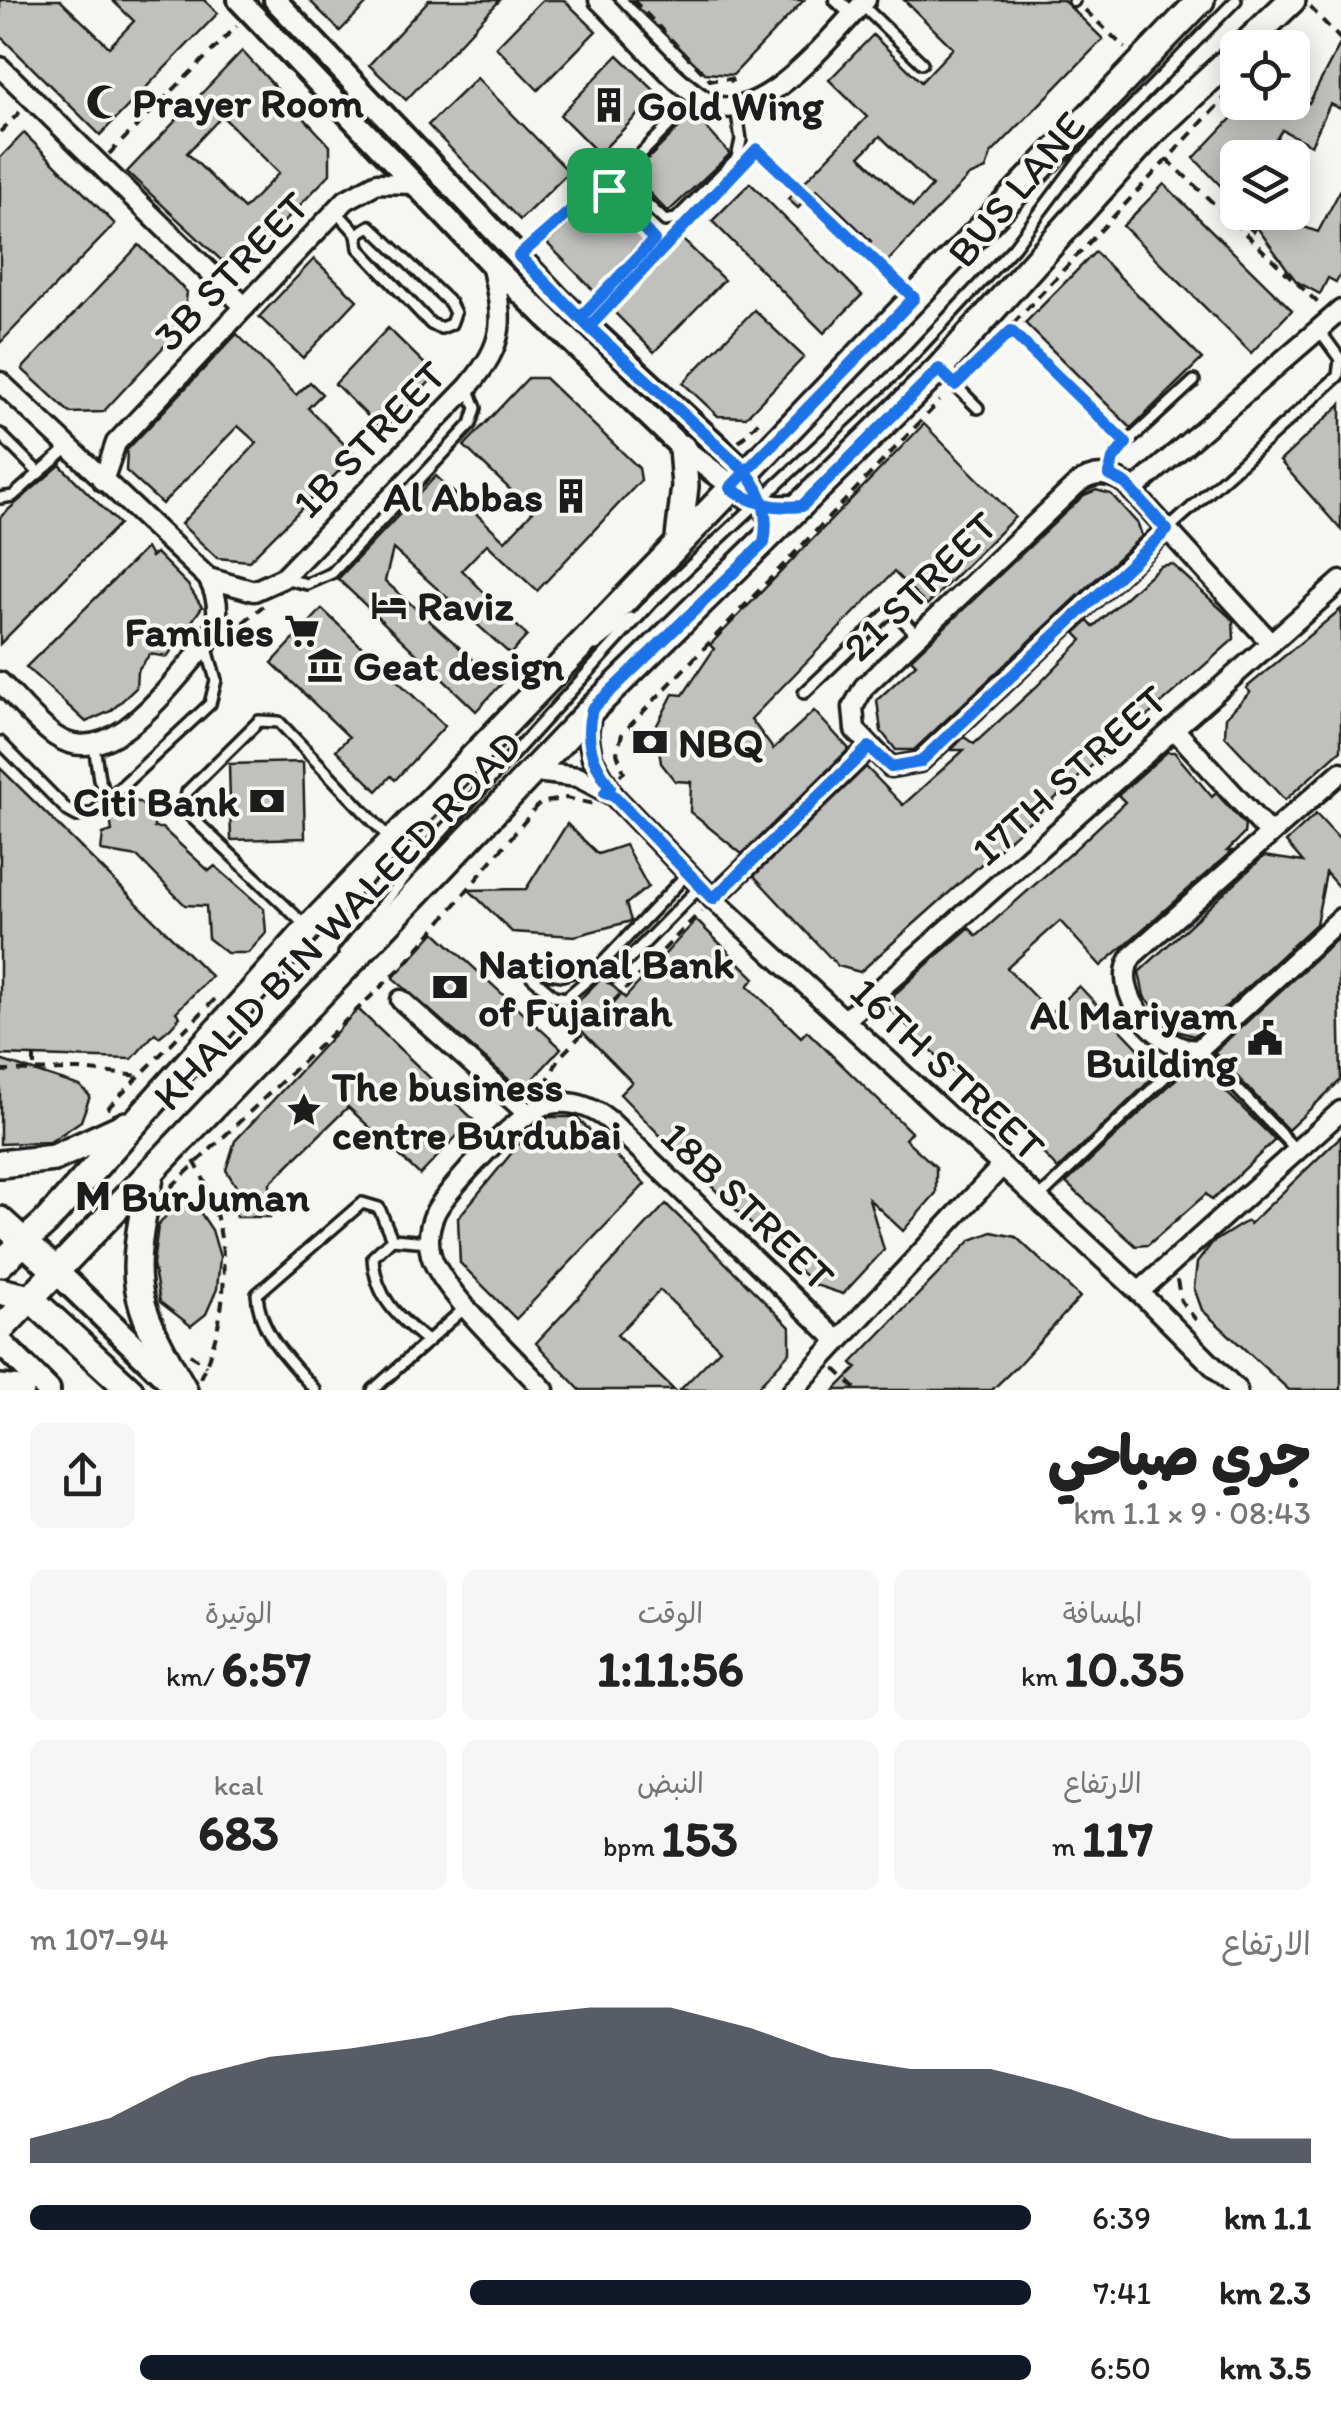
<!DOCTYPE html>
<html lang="ar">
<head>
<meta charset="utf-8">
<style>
	body { margin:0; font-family:Itim,"Playpen Sans Arabic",sans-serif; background:#f6f6f6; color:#222; direction:rtl; height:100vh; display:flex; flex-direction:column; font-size:38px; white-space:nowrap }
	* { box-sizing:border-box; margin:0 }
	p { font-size:32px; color:#767676 }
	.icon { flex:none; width:55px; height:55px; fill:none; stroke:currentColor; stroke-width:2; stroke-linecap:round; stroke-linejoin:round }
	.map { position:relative; height:1390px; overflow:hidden; direction:ltr }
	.sheet { display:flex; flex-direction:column; background:#fff; flex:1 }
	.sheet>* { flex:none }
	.buttons { position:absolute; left:1220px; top:30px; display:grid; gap:20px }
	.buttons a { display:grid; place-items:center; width:90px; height:90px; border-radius:15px; background:#fff; box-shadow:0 5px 25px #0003; font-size:50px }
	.pin { position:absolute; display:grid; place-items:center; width:85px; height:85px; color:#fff; margin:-42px; border-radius:20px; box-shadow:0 5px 15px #0006 }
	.round { display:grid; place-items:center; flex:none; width:105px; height:105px; border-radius:15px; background:#f6f6f6 }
	.summary { display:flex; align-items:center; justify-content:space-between; height:170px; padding:0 30px }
	h1 { font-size:55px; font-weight:800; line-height:75px }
	.figures { display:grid; grid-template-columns:repeat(3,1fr); gap:15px; height:170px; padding:10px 30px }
	.figures div { display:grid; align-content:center; border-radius:15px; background:#f6f6f6; text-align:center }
	.figures b { font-size:50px; font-weight:800 }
	.figures small { font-size:28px; font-weight:400 }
	.figures p { font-size:28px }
	.chart { height:280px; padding:20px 30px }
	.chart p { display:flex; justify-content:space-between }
	.chart svg { width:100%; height:180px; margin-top:10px; fill:#111827; opacity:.7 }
	ul { padding:0 30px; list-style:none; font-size:32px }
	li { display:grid; grid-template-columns:160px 120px 1fr; align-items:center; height:75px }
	li i { height:25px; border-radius:12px; background:#111827 }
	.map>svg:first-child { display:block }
</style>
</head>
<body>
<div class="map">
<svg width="1341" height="1390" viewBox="0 0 1341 1390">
	<rect width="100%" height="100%" fill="#f6f6f2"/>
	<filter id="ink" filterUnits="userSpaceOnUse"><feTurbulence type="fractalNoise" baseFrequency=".01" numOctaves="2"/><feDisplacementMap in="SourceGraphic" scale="20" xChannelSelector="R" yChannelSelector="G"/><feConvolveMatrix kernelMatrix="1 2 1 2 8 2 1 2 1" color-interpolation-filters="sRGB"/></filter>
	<g filter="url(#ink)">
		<g fill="#c0c0bd" stroke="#1c1c1c" stroke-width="2.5" fill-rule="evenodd">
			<path d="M0 0H60L109 47 134 21 112 0H204L218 13 100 135 0 36Z"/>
			<path d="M309 0H370L340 31Z"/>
			<path d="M429 0H500L406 100 369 65Z"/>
			<path d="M542 0H564L596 31 538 90 496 47Z"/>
			<path d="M629 0H804L733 75 705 73Z"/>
			<path d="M904 0H1063L1103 39 991 154 986 169 969 176 885 264 867 246 871 241 817 189 798 208 788 199 867 117 829 80 873 35 921 82 953 48ZM880 136 932 186 913 207 860 156Z"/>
			<path d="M1341 42V109L1330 104 1311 145 1282 130 1264 158H1238V204L1194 158 1247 102H1292V95L1309 103Z"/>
			<path d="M242 51 330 146V174L247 260H221L127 172ZM222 116 279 173 244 209 187 153Z"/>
			<path d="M618 55 658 94 599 154 560 115Z"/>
			<path d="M477 78 569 172 520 220 428 125Z"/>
			<path d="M693 113 730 154 668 212 632 175Z"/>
			<path d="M24 133 115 224 0 343V158Z"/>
			<path d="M750 183 862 295 824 333 712 221Z"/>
			<path d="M1164 184 1292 310 1251 353 1123 226Z"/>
			<path d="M1341 189V273L1336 282 1328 278 1320 294 1296 281 1256 226 1253 232 1234 212H1262L1318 232Z"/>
			<path d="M606 197 643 239 594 291 547 243 597 198Z"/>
			<path d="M681 238 724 280 654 352 605 303 657 248 664 255Z"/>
			<path d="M139 245 187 292 183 326 103 412 70 413 22 369Z"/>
			<path d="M1095 252 1202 359 1131 428 1025 323Z"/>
			<path d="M314 259 357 300 303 358 259 317Z"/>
			<path d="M754 310 804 357 746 417 718 416 683 383Z"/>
			<path d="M388 328 436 375 383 431 335 384Z"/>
			<path d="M237 334 296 395 310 382 322 394 308 408 355 455 249 561 217 558 181 524 257 443 238 426 162 504 126 471 127 450Z"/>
			<path d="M528 378H545L639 468 641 480 537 591 487 544 462 570 527 636 510 654 393 549 385 581 488 673 494 667 506 679 476 711 338 579 436 476 505 541 533 511 464 446Z"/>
			<path d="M1341 404V530L1280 461Z"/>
			<path d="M924 424 1015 517 927 605 894 572 751 719 773 749 814 711 849 749 742 854 690 812 691 782 675 781 661 763 656 727 673 694 683 695 714 649 710 645Z"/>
			<path d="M60 465 119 524 0 644V517Z"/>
			<path d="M1096 490 1111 494 1138 524 1142 536 914 750H896L881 731 877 700 916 664 911 659 1084 495Z"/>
			<path d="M146 548 151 557 156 553 188 585 202 607 167 657 150 654 137 671 136 688 111 711 86 722 26 667Z"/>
			<path d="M1172 564 1233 620 1234 639 860 972 838 966 754 876 866 767 903 805 964 750H951L964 737 974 744 1036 687 1082 640 1075 633 1088 621 1093 627 1160 566Z"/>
			<path d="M322 609 445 726 395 780 391 776 377 791 336 750 349 737 272 663Z"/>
			<path d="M1341 609V750L1285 800 1225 736 1226 717 1250 692 1246 688Z"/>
			<path d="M1167 752H1174L1212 797 1216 793 1245 825 1244 834 1227 851H1232L1101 966 1060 921 1007 968 1050 1013 1079 986 1160 1071 1058 1169 961 1068 955 1074 890 1009 895 994 934 958 969 928 977 936 1075 849 1125 802 1118 795Z"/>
			<path d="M303 762 305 838 231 840 229 764Z"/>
			<path d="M0 768 211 976 176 1012 180 1017 170 1028 159 1037 155 1033 132 1059 0 1055Z"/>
			<path d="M126 801 139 802 154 815V828H162L209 871 215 866 264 909 266 933 248 953H227L208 938 206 906 185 905 138 857 101 851 103 834 112 831 110 818Z"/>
			<path d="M1316 814 1341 841V890L1326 873 1316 924 1194 1036 1176 1031 1144 996 1139 972 1264 856 1303 862 1286 842Z"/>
			<path d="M567 824 598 854 625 845 648 887 626 904 631 921 575 936 512 932 469 890 526 889Z"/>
			<path d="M696 920 755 978 748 986 801 1037 807 1031 911 1132 905 1139 936 1167V1193L903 1231 869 1199 884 1250 843 1294 815 1285 687 1163 620 1094 632 1082 565 1014 603 976 625 998Z"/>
			<path d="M435 932 561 1048 522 1091 393 978Z"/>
			<path d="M1338 938 1341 1080 1288 1130 1214 1052Z"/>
			<path d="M358 1009 473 1119 420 1175 348 1107 270 1183V1217H236V1186L226 1170 235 1141Z"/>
			<path d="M0 1060 80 1086 90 1096 81 1121 50 1142 0 1144Z"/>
			<path d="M1195 1061 1275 1140 1212 1200 1206 1194 1148 1245 1136 1246 1066 1183Z"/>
			<path d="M549 1117H576L645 1184 516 1319 460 1263 458 1218 534 1126Z"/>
			<path d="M1341 1136V1390H1289L1202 1310 1194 1288 1197 1263 1212 1243 1247 1221 1250 1224Z"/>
			<path d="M190 1197 212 1230 220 1257 217 1289 206 1314 191 1326 160 1302 153 1264 158 1226 177 1202Z"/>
			<path d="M666 1204 790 1327V1352L755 1390H680L720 1349 660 1290 617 1335 674 1390H580L536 1343Z"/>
			<path d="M992 1232 1016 1237 1080 1297 1017 1366 992 1390H835L857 1368 852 1363 971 1240Z"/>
		</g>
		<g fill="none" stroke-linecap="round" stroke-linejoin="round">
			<defs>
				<g id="service">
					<path d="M1074 0V1"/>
					<path d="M863 6 922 63"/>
					<path d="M698 96 623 172 625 183 665 221 676 219 737 158 741 140 736 107"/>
					<path d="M336 211 357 234"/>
					<path d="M370 226 450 303 455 313 451 324 441 328 431 324 359 248 357 234Z"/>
					<path d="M519 256 594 190 609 189 654 239 580 318"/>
					<path d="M941 371 978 408"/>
					<path d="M0 434 39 473 13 496 0 498"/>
					<path d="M39 473 68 448"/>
					<path d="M1109 475 1117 452 1194 381"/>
					<path d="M1168 529 1338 376 1340 359 1319 330"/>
					<path d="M283 578 307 584 332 573 471 424 476 408 468 387"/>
					<path d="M596 645 631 618"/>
					<path d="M804 693 888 613 898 615 918 636"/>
					<path d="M0 742 68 811 77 816 93 813 210 704 216 680 206 645"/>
					<path d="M94 745 99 779 108 799"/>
					<path d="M305 925 184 810 187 792 259 721 279 722 391 840"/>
					<path d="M344 953 433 842 653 601 897 372 1014 247 1077 163 1236 0"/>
					<path d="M587 968 592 969V976L566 998 554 996 532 977 537 971 562 975Z"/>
					<path d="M594 972 688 873"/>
					<path d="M611 977 700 887"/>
					<path d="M1199 1049 1297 1151"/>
					<path d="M1039 1198 1192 1051"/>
					<path d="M392 1239 373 1257C375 1298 398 1317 428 1342"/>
					<path d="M315 1390C290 1361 259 1334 257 1294L362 1203 379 1208 392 1239 429 1242"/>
					<path d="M373 1390 467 1306"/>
				</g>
				<path id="pedestrian" d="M837 0 852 14"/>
				<g id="minor">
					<path d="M599 0C630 30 670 80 706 102 759 132 832 34 866 0"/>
					<path d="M0 67 245 307"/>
					<path d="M0 382 208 578C221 602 220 622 206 645 172 681 111 774 55 736 35 722 18 700 0 682"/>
					<path d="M103 481 116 443 346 200 377 183 415 184"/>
					<path d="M1132 491 1341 310"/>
					<path d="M1167 529 920 762 891 767 855 730 853 707 864 687 1076 485C1093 472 1109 472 1126 484L1271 643"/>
					<path d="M208 578 254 591 283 578 468 387C507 341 504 321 491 264"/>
					<path d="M592 709 588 733 592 758 614 796 713 899 1139 1292 1237 1390"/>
					<path d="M1174 729 1270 834"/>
					<path d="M535 772 578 777 614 796"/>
					<path d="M1341 772 1133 955C1106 990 1163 1055 1199 1049L1341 918"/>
					<path d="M713 899 869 747"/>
					<path d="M401 1000 527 1113"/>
					<path d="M844 1021 1341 581"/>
					<path d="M1139 1292 1341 1111"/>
					<path d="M544 1390C517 1360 441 1291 431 1255 427 1240 429 1225 436 1211 450 1186 519 1113 545 1105 569 1099 591 1106 610 1121L838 1341"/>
					<path d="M793 1390 1001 1167"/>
				</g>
				<g id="tertiary">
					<path d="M239 0 491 264 682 448 752 501 777 507 802 506"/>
					<path d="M275 0 558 298 746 472 766 511"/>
				</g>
				<g id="secondary">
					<path d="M56 1271 177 1388"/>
					<path d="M0 1342 48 1390"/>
				</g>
				<g id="primary">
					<path d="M1242 48 1292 0"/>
					<path d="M679 538 685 486 682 448"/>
					<path d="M0 1164 54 1158 126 1125"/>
					<path d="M151 1173C129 1282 128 1293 184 1390"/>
					<path d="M0 1220 56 1271"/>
					<path d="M0 1264 46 1222 309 928 1201 0"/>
					<path d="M0 1291 30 1298 130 1390"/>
					<path d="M0 1330 592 709 939 369 1152 132 1238 52"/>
					<path d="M0 1388 21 1390"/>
				</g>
			</defs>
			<use href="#service" stroke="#1c1c1c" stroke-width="16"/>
			<use href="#pedestrian" stroke="#1c1c1c" stroke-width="20"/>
			<use href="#minor" stroke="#1c1c1c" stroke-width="25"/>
			<use href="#tertiary" stroke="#1c1c1c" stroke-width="28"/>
			<use href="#secondary" stroke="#1c1c1c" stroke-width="30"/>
			<use href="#primary" stroke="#1c1c1c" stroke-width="32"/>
			<g stroke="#1c1c1c" stroke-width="4" stroke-dasharray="10 8" stroke-linecap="butt">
				<path d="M633 0 710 80 731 79 734 88"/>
				<path d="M1310 7 1341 40"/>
				<path d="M1085 10 1125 48"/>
				<path d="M0 132 21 111"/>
				<path d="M757 149 900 284"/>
				<path d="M109 154 237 26"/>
				<path d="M1167 159 1319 304"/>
				<path d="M1012 331 1116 433"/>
				<path d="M964 376 1234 88"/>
				<path d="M739 442 759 421 764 426"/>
				<path d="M229 634 263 606"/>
				<path d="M620 775 624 772 617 753 622 734 940 401"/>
				<path d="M34 1056V1070"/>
				<path d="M0 1071 80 1070 142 1076"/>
				<path d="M545 1085 560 1057 701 911"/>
				<path d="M107 1109 220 994"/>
				<path d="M194 1161C232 1226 233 1310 200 1378"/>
				<path d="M171 1187 407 962 540 803 566 798 594 804"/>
				<path d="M1177 1280 1181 1301 1200 1325"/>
				<path d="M190 1354 206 1366"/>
				<path d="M835 1369 857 1390"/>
			</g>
			<use href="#service" stroke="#f6f6f2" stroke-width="9"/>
			<use href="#pedestrian" stroke="#f6f6f2" stroke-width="12"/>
			<use href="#minor" stroke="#f6f6f2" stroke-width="18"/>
			<use href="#tertiary" stroke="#f6f6f2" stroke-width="20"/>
			<use href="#secondary" stroke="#f6f6f2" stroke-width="22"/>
			<use href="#primary" stroke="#f6f6f2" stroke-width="25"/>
		</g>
	</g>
	<g fill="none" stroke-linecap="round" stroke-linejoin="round" filter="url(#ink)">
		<defs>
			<path id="route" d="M609 190 654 240 580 318 589 327 746 472C764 494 769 515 764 543L592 709C584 740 592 762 610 787L605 793 614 796 713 899 869 747 891 767 920 762 1167 530 1126 484 1109 475 1113 459 1126 443 1011 331 955 385 939 369 802 506C775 509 753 504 730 488 791 425 853 362 914 298L757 149 589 327 519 256 594 190H609"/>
		</defs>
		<use href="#route" stroke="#fff" stroke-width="20"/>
		<use href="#route" stroke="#1a73e8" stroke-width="12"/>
	</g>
	<defs>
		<symbol id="mosque-bare" viewBox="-9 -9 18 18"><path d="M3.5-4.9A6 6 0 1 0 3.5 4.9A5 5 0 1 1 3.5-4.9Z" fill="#1c1c1c" stroke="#f6f6f2" stroke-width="2.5" paint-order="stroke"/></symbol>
		<symbol id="building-bare" viewBox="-9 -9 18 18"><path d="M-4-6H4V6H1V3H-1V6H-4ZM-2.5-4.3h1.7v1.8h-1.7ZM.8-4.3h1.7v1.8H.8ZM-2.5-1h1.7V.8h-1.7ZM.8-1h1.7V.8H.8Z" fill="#1c1c1c" stroke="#f6f6f2" stroke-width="2.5" paint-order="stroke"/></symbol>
		<symbol id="hotel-bare" viewBox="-9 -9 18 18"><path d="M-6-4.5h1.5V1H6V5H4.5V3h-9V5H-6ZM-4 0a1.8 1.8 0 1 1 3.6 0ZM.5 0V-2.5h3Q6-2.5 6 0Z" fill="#1c1c1c" stroke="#f6f6f2" stroke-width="2.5" paint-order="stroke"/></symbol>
		<symbol id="supermarket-bare" viewBox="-9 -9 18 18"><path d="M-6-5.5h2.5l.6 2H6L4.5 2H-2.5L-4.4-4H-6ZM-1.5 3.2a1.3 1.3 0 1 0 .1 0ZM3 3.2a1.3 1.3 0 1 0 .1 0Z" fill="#1c1c1c" stroke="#f6f6f2" stroke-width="2.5" paint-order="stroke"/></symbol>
		<symbol id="museum-bare" viewBox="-9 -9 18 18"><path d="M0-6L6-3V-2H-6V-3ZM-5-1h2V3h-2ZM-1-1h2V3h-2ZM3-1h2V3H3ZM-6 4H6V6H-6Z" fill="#1c1c1c" stroke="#f6f6f2" stroke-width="2.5" paint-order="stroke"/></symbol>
		<symbol id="bank-bare" viewBox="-9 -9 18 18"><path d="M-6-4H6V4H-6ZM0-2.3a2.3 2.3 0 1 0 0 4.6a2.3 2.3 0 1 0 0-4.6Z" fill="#1c1c1c" stroke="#f6f6f2" stroke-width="2.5" paint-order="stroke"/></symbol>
		<symbol id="civic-bare" viewBox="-9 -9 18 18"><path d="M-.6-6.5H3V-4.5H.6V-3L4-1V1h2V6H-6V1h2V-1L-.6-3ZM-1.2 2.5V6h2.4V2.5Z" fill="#1c1c1c" stroke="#f6f6f2" stroke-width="2.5" paint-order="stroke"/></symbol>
		<symbol id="sight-bare" viewBox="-9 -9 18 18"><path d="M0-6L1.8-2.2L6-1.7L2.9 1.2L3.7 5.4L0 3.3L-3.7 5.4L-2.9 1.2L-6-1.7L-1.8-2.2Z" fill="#1c1c1c" stroke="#f6f6f2" stroke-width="2.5" paint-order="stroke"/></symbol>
		<symbol id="metro-bare" viewBox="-9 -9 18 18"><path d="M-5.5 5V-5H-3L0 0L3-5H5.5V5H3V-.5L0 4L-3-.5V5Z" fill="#1c1c1c" stroke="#f6f6f2" stroke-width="2.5" paint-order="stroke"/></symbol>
	</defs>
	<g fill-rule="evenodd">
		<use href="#mosque-bare" x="79" y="77" width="50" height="50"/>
		<use href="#building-bare" x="584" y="80" width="50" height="50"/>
		<use href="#building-bare" x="546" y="471" width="50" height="50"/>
		<use href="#hotel-bare" x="364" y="580" width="50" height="50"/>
		<use href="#supermarket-bare" x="277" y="606" width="50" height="50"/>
		<use href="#museum-bare" x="300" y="640" width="50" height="50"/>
		<use href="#bank-bare" x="625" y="717" width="50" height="50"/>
		<use href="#bank-bare" x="242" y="776" width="50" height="50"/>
		<use href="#bank-bare" x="425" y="962" width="50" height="50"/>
		<use href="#civic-bare" x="1240" y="1013" width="50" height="50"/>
		<use href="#sight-bare" x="279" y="1085" width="50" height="50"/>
		<use href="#metro-bare" x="68" y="1171" width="50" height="50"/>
	</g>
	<g text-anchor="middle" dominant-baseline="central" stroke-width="8" stroke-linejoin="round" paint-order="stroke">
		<g font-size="42" font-weight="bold" fill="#1c1c1c" stroke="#f6f6f2" text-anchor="start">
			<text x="132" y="102">Prayer Room</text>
			<text x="637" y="105">Gold Wing</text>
			<text x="543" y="496" text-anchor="end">Al Abbas</text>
			<text x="417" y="605">Raviz</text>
			<text x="274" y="631" text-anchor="end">Families</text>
			<text x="353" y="665">Geat design</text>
			<text x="678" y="742">NBQ</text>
			<text x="239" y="801" text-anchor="end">Citi Bank</text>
			<text x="478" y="963">National Bank<tspan x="478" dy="48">of Fujairah</tspan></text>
			<text x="1237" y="1014" text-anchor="end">Al Mariyam<tspan x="1237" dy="48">Building</tspan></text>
			<text x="332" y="1086">The business<tspan x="332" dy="48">centre Burdubai</tspan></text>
			<text x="121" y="1196">BurJuman</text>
		</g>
		<g font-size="42" fill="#1c1c1c" stroke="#f6f6f2">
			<text transform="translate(1016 189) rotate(-50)">BUS LANE</text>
			<text transform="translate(231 271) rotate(-46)">3B STREET</text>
			<text transform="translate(369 439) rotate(-46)">1B STREET</text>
			<text transform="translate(920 586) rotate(-44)">21 STREET</text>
			<text transform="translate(1069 775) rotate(-42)">17TH STREET</text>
			<text transform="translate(337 920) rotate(-46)">KHALID BIN WALEED ROAD</text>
			<text transform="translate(948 1069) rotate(43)">16TH STREET</text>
			<text transform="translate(748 1206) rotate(44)">18B STREET</text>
		</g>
	</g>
</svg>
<div class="buttons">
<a><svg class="icon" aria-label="locate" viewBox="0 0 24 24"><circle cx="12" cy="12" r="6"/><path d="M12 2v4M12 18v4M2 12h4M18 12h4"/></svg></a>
<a><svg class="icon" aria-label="layers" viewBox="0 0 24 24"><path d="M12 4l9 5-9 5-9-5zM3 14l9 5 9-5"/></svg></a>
</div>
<div class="pin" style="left:609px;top:190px;background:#1e9e55"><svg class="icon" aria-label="arrive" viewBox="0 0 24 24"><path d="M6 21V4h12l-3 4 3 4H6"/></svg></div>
</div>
<section class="sheet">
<div class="summary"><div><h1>جري صباحي</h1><p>08:43 · 9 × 1.1 km</p></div><a class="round"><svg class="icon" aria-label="share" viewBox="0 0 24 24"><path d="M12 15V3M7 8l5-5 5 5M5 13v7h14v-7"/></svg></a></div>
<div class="figures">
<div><p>المسافة</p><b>10.35<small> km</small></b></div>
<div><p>الوقت</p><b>1:11:56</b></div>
<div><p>الوتيرة</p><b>6:57<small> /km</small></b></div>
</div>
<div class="figures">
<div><p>الارتفاع</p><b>117<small> m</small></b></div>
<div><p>النبض</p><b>153<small> bpm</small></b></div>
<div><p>kcal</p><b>683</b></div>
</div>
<div class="chart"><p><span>الارتفاع</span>94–107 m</p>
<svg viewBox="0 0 160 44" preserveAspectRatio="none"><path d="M0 44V38L10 33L20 23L30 18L40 16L50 13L60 8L70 6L80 6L90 11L100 18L110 21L120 21L130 26L140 33L150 38L160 38V44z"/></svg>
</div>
<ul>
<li><b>1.1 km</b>6:39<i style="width:100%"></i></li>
<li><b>2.3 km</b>7:41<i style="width:56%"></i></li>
<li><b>3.5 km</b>6:50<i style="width:89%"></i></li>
</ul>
</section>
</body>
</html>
